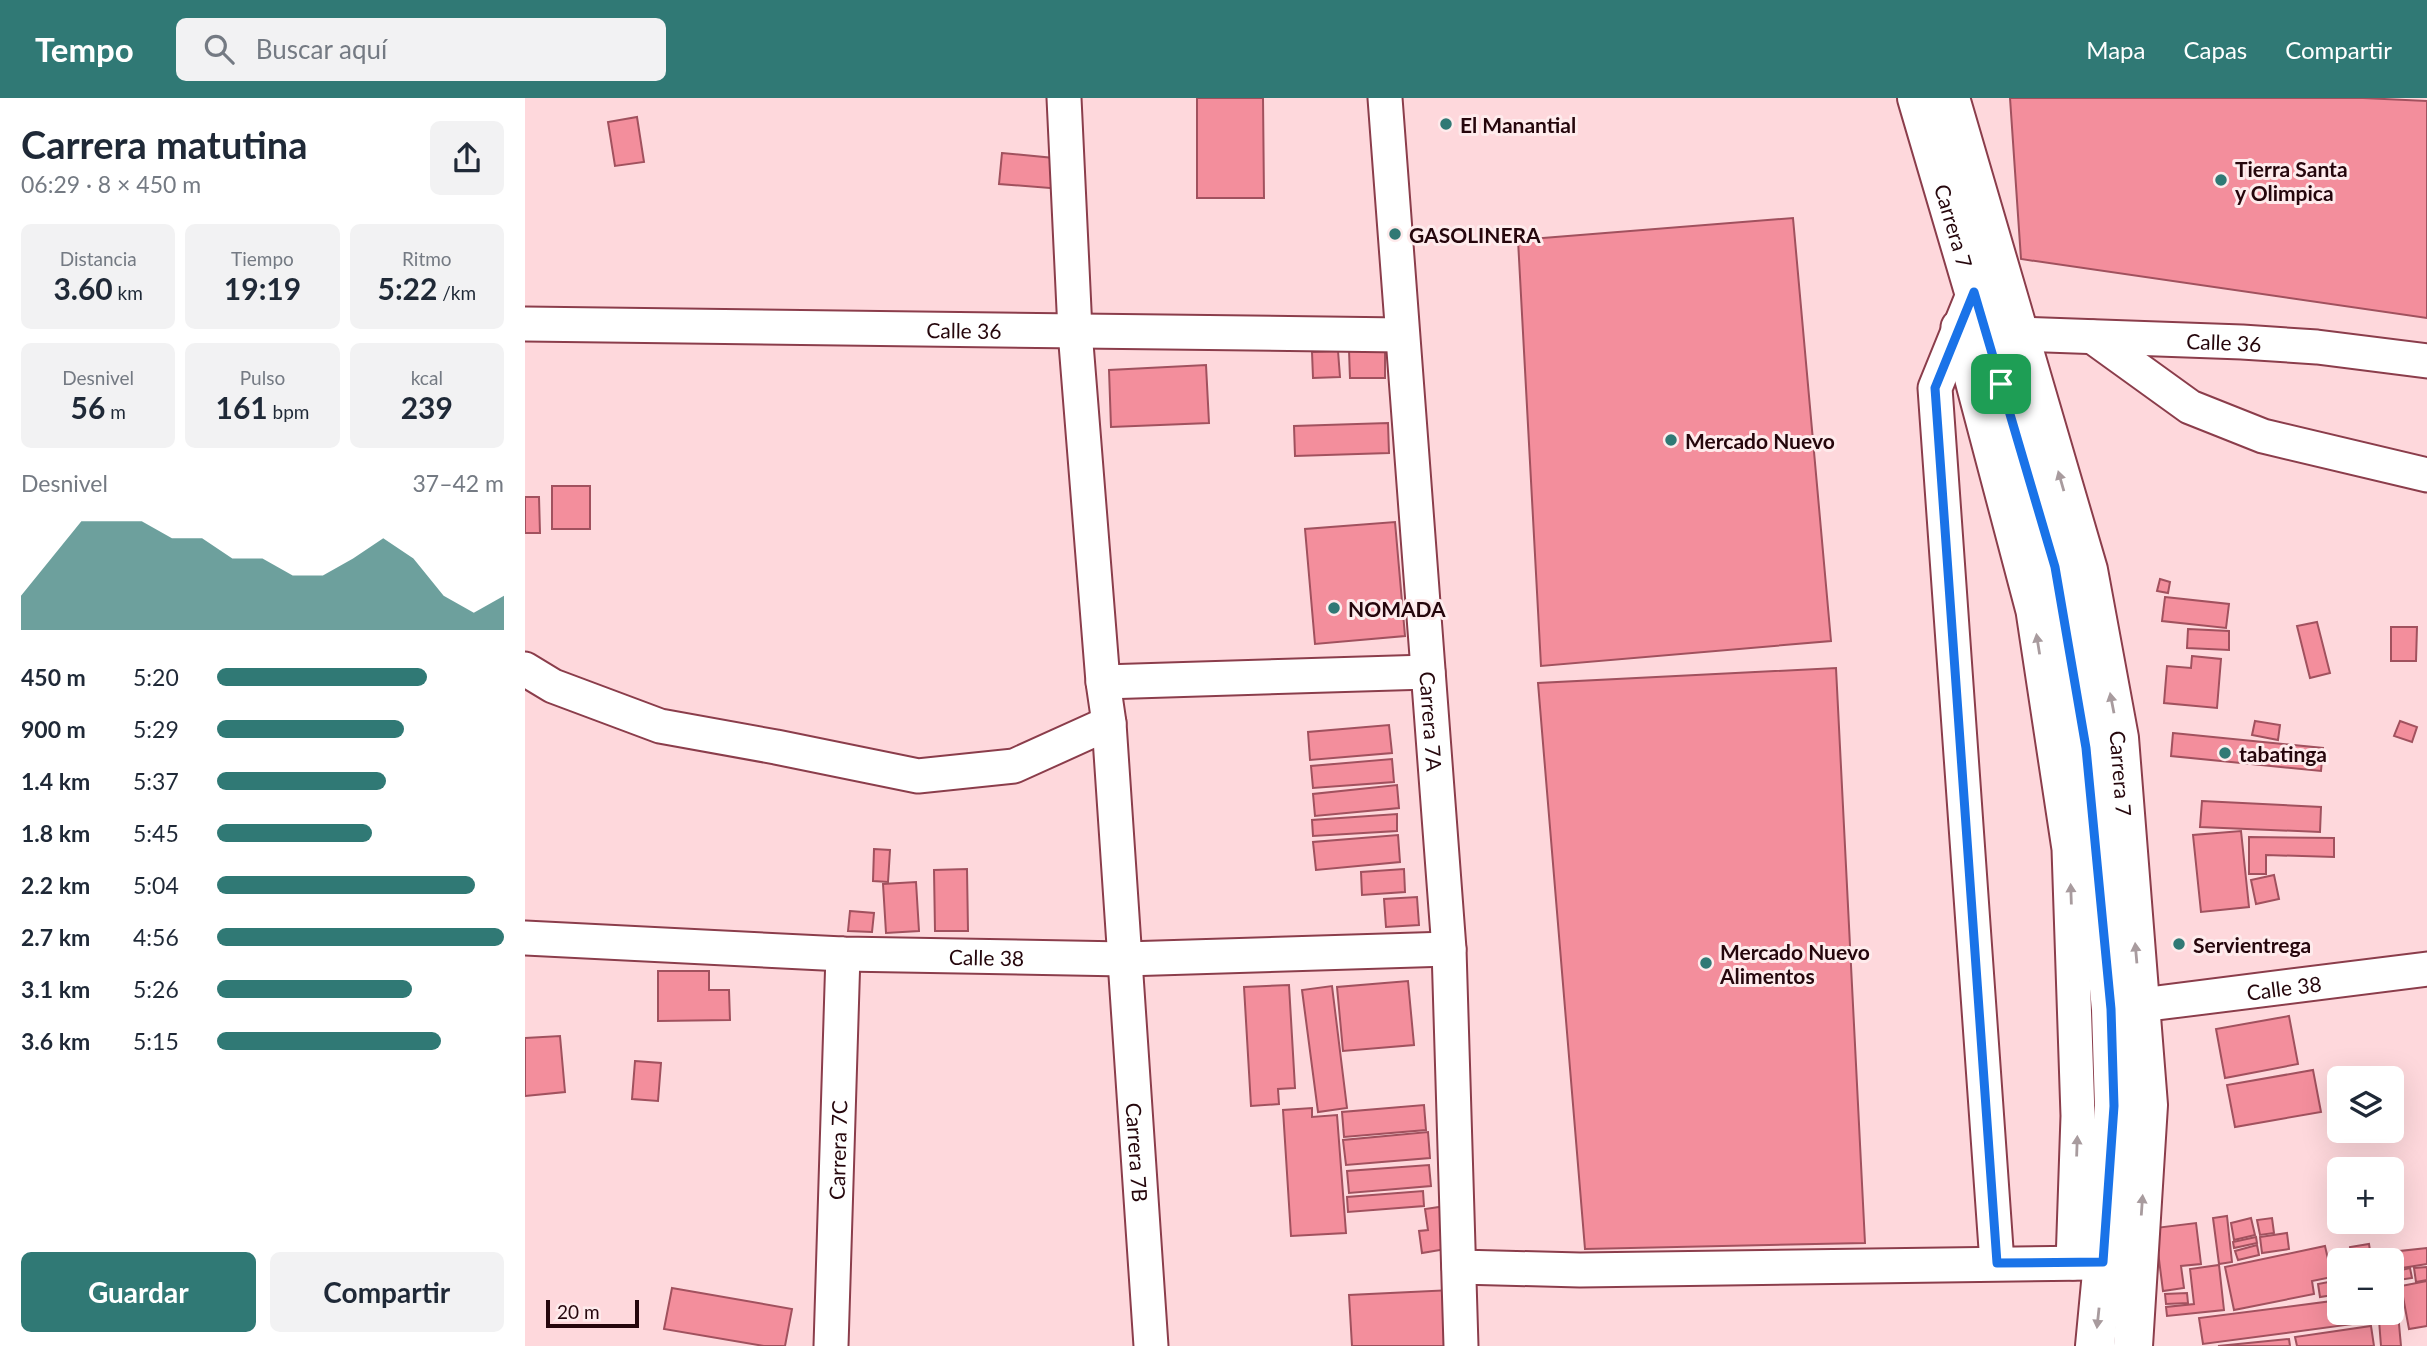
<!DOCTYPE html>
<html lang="es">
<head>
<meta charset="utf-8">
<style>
	body { margin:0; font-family:Lato,sans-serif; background:#f2f2f3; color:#1f2937; height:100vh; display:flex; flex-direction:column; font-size:26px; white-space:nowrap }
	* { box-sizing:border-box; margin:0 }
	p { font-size:23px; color:#747a83 }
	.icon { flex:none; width:38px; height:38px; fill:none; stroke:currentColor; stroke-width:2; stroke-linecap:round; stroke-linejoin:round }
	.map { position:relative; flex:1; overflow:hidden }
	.panel { display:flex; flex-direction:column; background:#fff; width:525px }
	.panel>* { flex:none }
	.controls { position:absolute; left:1802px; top:968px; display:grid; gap:14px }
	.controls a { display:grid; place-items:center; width:77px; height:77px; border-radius:10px; background:#fff; box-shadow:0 7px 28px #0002; font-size:35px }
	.scale { position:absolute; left:21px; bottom:18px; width:93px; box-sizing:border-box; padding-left:7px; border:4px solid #25060c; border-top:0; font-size:19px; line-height:24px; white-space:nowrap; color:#25060c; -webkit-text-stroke:5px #feebec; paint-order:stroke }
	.pin { position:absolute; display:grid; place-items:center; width:60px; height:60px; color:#fff; margin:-30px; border-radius:14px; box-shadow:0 4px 10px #0006 }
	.round { display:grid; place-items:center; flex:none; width:74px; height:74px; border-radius:10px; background:#f2f2f3 }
	.head { display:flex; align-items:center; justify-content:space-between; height:119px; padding:0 21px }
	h1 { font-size:38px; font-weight:700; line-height:52px }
	.metrics { display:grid; grid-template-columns:repeat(3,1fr); gap:10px; height:119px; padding:7px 21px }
	.metrics div { display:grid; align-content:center; border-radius:10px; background:#f2f2f3; text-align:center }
	.metrics b { font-size:30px; font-weight:700 }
	.metrics small { font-size:19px; font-weight:400 }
	.metrics p { font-size:19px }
	.chart { height:196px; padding:14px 21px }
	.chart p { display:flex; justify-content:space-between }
	.chart svg { width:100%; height:126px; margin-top:7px; fill:#307975; opacity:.7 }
	.button { display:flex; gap:14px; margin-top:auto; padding:14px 21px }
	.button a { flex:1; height:80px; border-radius:10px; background:#307975; color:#fff; font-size:28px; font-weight:700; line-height:80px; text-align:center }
	.button a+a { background:#f2f2f3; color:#1f2937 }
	ul { padding:0 21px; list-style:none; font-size:23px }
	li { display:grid; grid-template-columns:112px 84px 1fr; align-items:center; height:52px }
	li i { height:18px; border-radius:9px; background:#307975 }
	header { display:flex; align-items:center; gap:42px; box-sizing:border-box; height:98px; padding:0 35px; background:#307975; color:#fff }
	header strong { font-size:33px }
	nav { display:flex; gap:38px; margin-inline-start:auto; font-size:24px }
	.search { width:490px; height:63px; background:#f2f2f3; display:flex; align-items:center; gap:18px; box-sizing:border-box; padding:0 24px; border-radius:10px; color:#747a83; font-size:26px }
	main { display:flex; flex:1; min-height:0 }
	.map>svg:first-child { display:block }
</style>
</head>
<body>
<header>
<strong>Tempo</strong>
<div class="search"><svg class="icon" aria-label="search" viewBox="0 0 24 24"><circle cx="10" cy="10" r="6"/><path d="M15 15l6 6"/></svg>Buscar aquí</div>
<nav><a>Mapa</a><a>Capas</a><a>Compartir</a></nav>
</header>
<main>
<section class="panel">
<div class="head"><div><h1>Carrera matutina</h1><p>06:29 · 8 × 450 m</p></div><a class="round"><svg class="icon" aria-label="share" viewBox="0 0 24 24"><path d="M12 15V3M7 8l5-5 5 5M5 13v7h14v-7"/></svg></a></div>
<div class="metrics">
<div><p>Distancia</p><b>3.60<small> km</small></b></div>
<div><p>Tiempo</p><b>19:19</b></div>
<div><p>Ritmo</p><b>5:22<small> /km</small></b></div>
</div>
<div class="metrics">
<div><p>Desnivel</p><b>56<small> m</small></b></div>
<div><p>Pulso</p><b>161<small> bpm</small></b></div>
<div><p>kcal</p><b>239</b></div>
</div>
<div class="chart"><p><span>Desnivel</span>37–42 m</p>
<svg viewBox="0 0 160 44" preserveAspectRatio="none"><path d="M0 44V32L10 19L20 6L30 6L40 6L50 12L60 12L70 19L80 19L90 25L100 25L110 19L120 12L130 19L140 32L150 38L160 32V44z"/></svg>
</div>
<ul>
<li><b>450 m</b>5:20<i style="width:73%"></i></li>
<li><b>900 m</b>5:29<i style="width:65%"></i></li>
<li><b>1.4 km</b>5:37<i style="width:59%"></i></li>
<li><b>1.8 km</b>5:45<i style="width:54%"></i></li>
<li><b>2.2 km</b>5:04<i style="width:90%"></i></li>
<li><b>2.7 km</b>4:56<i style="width:100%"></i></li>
<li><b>3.1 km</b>5:26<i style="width:68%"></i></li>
<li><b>3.6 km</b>5:15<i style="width:78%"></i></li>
</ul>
<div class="button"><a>Guardar</a><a>Compartir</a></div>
</section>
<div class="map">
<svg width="1902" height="1248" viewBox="0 0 1902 1248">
	<rect width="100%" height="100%" fill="#fed8dc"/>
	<g fill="#f38e9c" stroke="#a1515e" stroke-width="2">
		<path d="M672 0H738L739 100H672Z"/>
		<path d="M1485 0H1838L1902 3V220L1496 161Z"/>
		<path d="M112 19 119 64 90 68 83 24Z"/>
		<path d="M477 55 539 61 537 91 474 86Z"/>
		<path d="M1268 120 1306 543 1016 568 993 142Z"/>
		<path d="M860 251V280H825L824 252Z"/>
		<path d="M813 253 815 279 788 280 787 254Z"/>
		<path d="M681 267 684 325 586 329 584 272Z"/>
		<path d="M863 325 864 355 770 358 769 328Z"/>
		<rect x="27" y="388" width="38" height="43"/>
		<path d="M0 399H14L15 435H0Z"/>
		<path d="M870 424 880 538 790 546 780 431Z"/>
		<path d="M1635 481 1645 484 1643 495 1632 493Z"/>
		<path d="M1640 499 1704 506 1701 530 1637 523Z"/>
		<path d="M1792 524 1805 575 1785 580 1772 528Z"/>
		<path d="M1866 529H1892L1891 563H1866Z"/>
		<path d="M1663 531 1704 533V552L1662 550Z"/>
		<path d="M1667 558 1696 561 1692 610 1639 605 1642 568 1666 570Z"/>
		<path d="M1311 570 1340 1145 1060 1151 1013 585Z"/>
		<path d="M1730 623 1755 627 1753 642 1727 637Z"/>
		<path d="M1875 623 1892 629 1887 644 1869 638Z"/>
		<path d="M864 627 867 655 785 662 783 634Z"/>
		<path d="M1648 635 1798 650 1796 673 1646 658Z"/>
		<path d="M867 661 869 684 788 690 786 668Z"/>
		<path d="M872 687 874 710 790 718 788 696Z"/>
		<path d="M1677 703 1796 709 1795 734 1675 729Z"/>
		<path d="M872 716V733L788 738 787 722Z"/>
		<path d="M1716 733 1724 809 1676 814 1668 737Z"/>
		<path d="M873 737 875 764 791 772 788 744Z"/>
		<path d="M1724 739 1809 740V759L1741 757V776H1724Z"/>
		<path d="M349 751 365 752 363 784 348 783Z"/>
		<path d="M442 771 443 833H410L409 772Z"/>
		<path d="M879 771 880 794 837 797 836 774Z"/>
		<path d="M1749 777 1754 801 1731 806 1726 782Z"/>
		<path d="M391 784 394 833 361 835 358 786Z"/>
		<path d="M892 799 894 827 861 829 859 801Z"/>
		<path d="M325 813 349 815 347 834 323 833Z"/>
		<path d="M133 873H184V892H204L205 922 133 923Z"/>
		<path d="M883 883 889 947 818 953 812 889Z"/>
		<path d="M764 887 770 990 753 991 754 1006 726 1008 719 889Z"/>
		<path d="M807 888 822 1010 793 1014 777 892Z"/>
		<path d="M1764 918 1773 966 1700 980 1691 931Z"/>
		<path d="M35 938 40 994 0 998V940Z"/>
		<path d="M110 963 136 965 133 1003 107 1001Z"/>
		<path d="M1788 972 1796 1014 1710 1029 1702 987Z"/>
		<path d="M899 1007 901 1032 819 1039 817 1014Z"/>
		<path d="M787 1010V1019L812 1017 821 1135 766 1138 758 1012Z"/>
		<path d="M903 1034 905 1060 821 1067 818 1042Z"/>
		<path d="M904 1067 906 1088 824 1095 822 1073Z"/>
		<path d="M898 1093 899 1108 823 1114 822 1099Z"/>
		<path d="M921 1108 927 1150 897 1155 894 1133 903 1132 900 1111Z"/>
		<path d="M1702 1118 1707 1164 1694 1166 1688 1120Z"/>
		<path d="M1726 1120 1730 1137 1709 1142 1706 1125Z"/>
		<path d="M1747 1120 1749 1135 1735 1137 1732 1122Z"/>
		<path d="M1671 1125 1676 1166 1656 1168 1659 1190 1638 1193 1630 1130Z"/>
		<path d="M1762 1135 1764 1151 1737 1155 1735 1139Z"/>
		<path d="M1731 1139 1732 1145 1709 1150 1708 1144Z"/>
		<path d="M1844 1146 1846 1159 1861 1156 1862 1162H1819L1826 1161 1825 1149Z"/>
		<path d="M1732 1147 1734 1157 1713 1162 1710 1153Z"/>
		<path d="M1800 1148 1807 1179 1787 1183 1789 1196 1709 1212 1700 1169Z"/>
		<path d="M1902 1150V1166L1877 1170 1875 1153Z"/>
		<path d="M1811 1163H1815V1196L1795 1199 1793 1186 1814 1182Z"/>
		<path d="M1694 1167 1699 1212 1642 1218 1641 1209 1669 1206 1665 1171Z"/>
		<path d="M1902 1169V1182L1891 1184 1889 1170Z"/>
		<path d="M1885 1170 1887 1180 1873 1182 1872 1173Z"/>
		<path d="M1902 1183V1228L1884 1231 1876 1188Z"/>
		<path d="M147 1190 267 1211 260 1248H239L139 1231Z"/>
		<path d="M927 1192 930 1248H827L824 1197Z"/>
		<path d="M1871 1193 1876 1248H1856L1854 1222 1837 1224 1835 1214H1867V1194Z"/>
		<path d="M1662 1195 1663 1205 1641 1206 1640 1196Z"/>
		<path d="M1815 1202V1214H1826L1828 1226 1678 1246 1674 1220Z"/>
		<path d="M1846 1228 1849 1248H1772L1770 1239Z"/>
		<path d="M1764 1241 1765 1248H1693Z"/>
	</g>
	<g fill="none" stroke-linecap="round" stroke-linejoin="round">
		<defs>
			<g id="street">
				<path id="s1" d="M539 0 550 233 578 584 584 625 626 1248"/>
				<path id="s2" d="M860 0 924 851 936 1248"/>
				<path d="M1449 194 1410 290 1472 1165"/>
				<path id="s3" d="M0 226 877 237"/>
				<path d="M1433 229 1508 513 1544 751 1553 1018 1548 1165"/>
				<path id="s4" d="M1494 236 1717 244 1792 249 1902 263"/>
				<path d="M1568 239 1665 309 1738 338 1902 377"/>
				<path d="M0 571 28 588 135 628 251 649 393 678 489 668 584 625"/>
				<path d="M578 584 903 574"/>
				<path id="s5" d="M0 840 318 856 600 861 924 851"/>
				<path id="s6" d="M1616 907 1902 871"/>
				<path d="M934 1169 1055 1172 1568 1165"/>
				<path id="s7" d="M306 1248 318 856"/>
			</g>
			<g id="secondary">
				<path id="s8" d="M1392 0 1530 469 1561 650 1586 911 1589 1008 1578 1164 1570 1248"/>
				<path id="s9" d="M1425 0 1563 472 1594 640 1623 1007 1608 1248"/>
			</g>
		</defs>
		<use href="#street" stroke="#8b3d4b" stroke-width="37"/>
		<use href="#secondary" stroke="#8b3d4b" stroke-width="42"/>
		<use href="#street" stroke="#fff" stroke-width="33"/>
		<use href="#secondary" stroke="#fff" stroke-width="38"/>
	</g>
	<defs><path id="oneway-solid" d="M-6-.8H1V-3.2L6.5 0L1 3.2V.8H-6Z" transform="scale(1.75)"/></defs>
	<g fill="#a89b9e">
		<use href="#oneway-solid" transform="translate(1536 383) rotate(-106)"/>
		<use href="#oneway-solid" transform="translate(1513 546) rotate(-99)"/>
		<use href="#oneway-solid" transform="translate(1587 605) rotate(-101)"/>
		<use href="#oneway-solid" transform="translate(1546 796) rotate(-92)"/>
		<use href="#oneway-solid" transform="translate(1611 855) rotate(-95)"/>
		<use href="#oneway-solid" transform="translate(1552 1048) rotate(-88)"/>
		<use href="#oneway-solid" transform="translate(1617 1107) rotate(-86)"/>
		<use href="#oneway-solid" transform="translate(1573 1220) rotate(96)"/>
	</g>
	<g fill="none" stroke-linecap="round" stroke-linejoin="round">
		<defs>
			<path id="route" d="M1449 194 1530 469 1561 650 1586 911 1589 1008 1578 1164 1472 1165 1410 290Z"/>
		</defs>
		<use href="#route" stroke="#fff" stroke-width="14"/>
		<use href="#route" stroke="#1a73e8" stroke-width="9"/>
	</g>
	<g fill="#307975" stroke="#feebec" stroke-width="2.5">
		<circle cx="921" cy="26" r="7"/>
		<circle cx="1696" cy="82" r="7"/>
		<circle cx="870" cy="136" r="7"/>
		<circle cx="1146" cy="342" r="7"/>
		<circle cx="809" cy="510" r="7"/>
		<circle cx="1700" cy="655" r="7"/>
		<circle cx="1654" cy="846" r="7"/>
		<circle cx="1181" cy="865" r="7"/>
	</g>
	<g text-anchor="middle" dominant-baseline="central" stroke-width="6" stroke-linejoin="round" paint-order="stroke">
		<g font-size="21" font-weight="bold" fill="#25060c" stroke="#feebec" text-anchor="start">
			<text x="935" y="26">El Manantial</text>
			<text x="1710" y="70">Tierra Santa<tspan x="1710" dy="24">y Olimpica</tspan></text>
			<text x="884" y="136">GASOLINERA</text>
			<text x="1160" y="342">Mercado Nuevo</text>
			<text x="823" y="510">NOMADA</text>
			<text x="1714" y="655">tabatinga</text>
			<text x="1668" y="846">Servientrega</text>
			<text x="1195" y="853">Mercado Nuevo<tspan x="1195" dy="24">Alimentos</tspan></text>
		</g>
		<g font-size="21" fill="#25060c" stroke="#feebec">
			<text stroke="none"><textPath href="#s8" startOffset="133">Carrera 7</textPath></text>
			<text stroke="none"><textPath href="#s3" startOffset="439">Calle 36</textPath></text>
			<text stroke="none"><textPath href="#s4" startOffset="205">Calle 36</textPath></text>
			<text stroke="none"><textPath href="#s2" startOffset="625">Carrera 7A</textPath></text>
			<text stroke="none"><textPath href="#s9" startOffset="698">Carrera 7</textPath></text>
			<text stroke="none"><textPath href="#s5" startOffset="462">Calle 38</textPath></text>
			<text stroke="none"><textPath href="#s6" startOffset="144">Calle 38</textPath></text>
			<text stroke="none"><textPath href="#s7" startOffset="196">Carrera 7C</textPath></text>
			<text stroke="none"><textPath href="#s1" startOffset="1057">Carrera 7B</textPath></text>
		</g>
	</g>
</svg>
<div class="controls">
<a><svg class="icon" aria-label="layers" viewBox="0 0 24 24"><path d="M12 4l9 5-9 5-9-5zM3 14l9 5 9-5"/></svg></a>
<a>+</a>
<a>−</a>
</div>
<div class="scale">20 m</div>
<div class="pin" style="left:1476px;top:286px;background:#1e9e55"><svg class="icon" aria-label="arrive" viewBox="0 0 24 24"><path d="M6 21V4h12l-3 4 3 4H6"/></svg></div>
</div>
</main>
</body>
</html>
